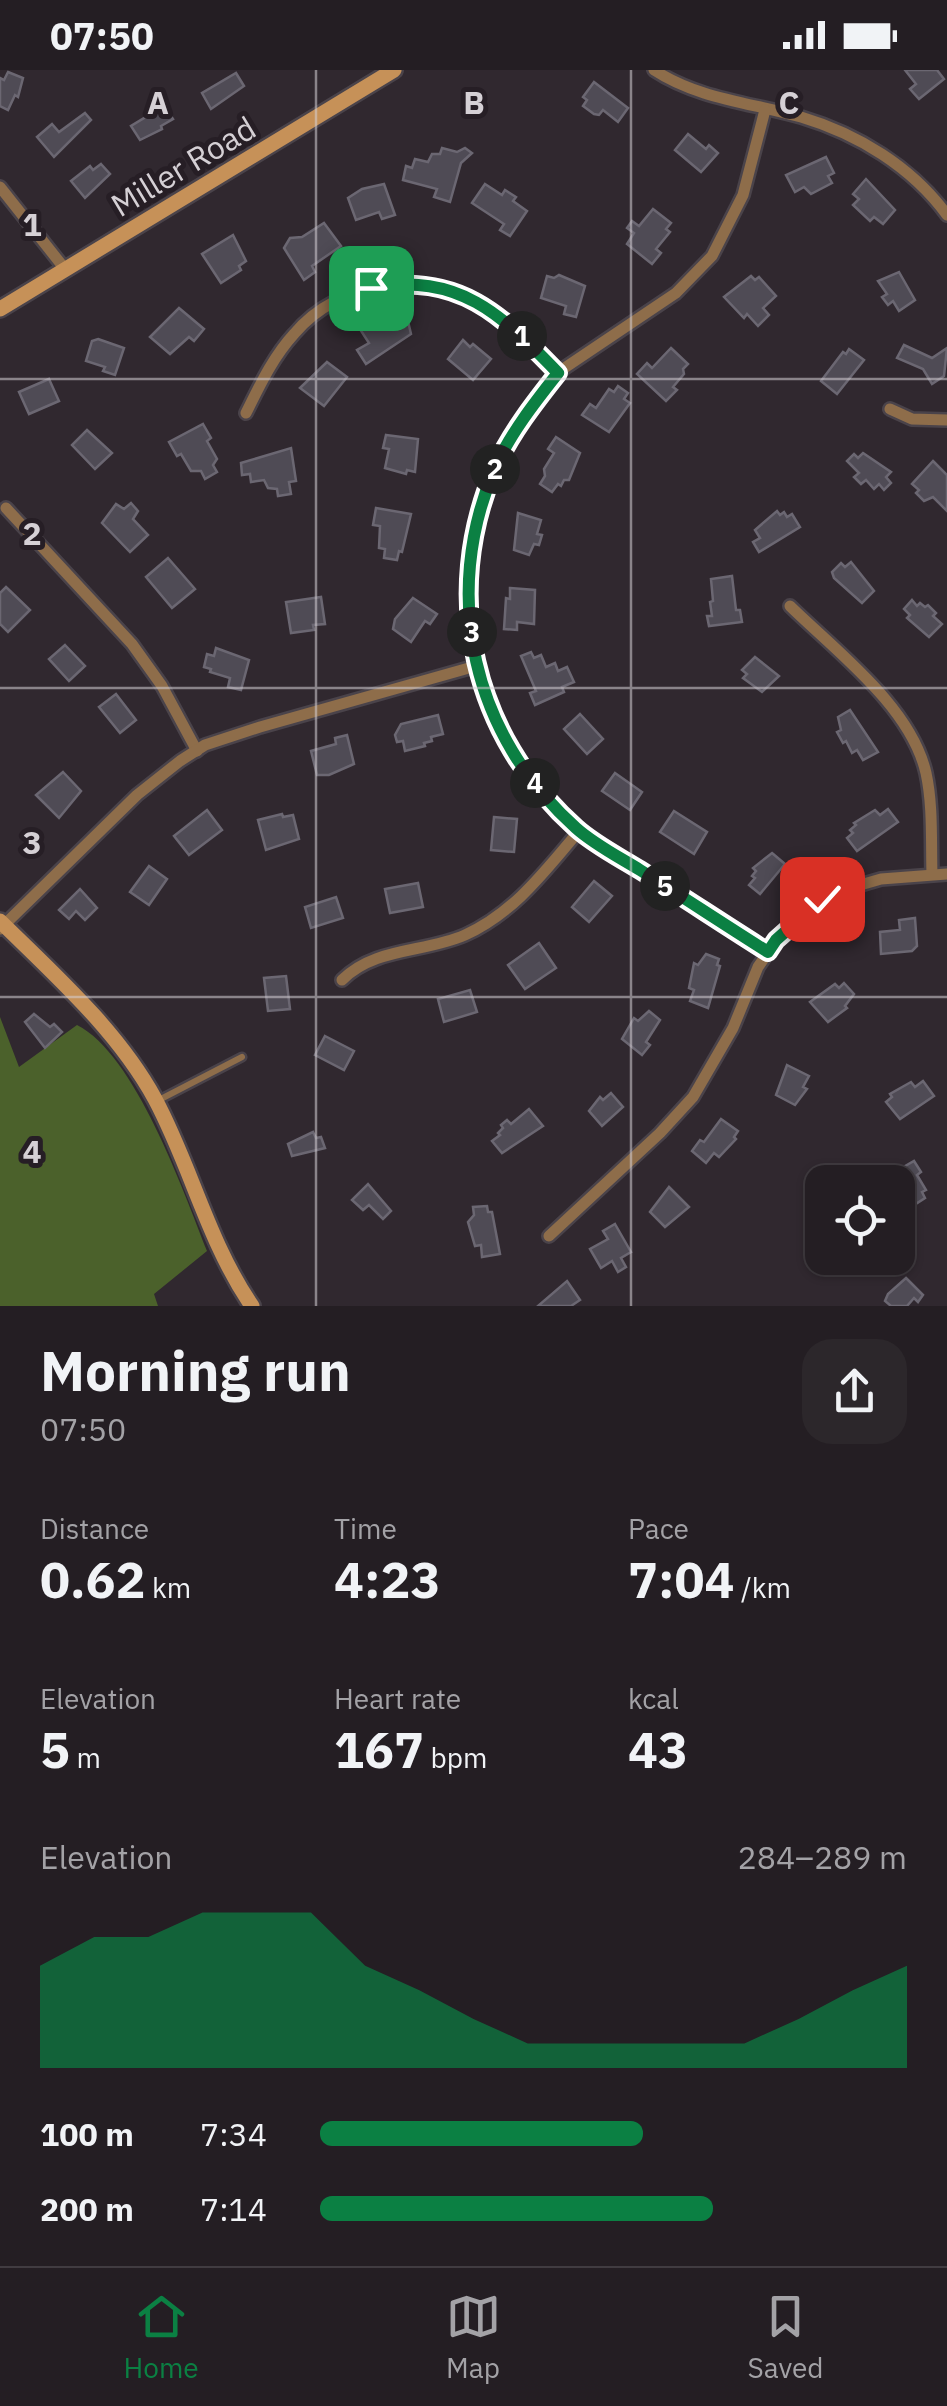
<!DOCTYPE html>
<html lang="en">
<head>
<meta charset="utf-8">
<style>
	body { margin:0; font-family:"IBM Plex Sans",sans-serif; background:#2c272b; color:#f1f3f6; height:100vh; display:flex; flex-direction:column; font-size:38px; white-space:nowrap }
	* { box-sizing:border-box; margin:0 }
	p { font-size:32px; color:#a3a2a6 }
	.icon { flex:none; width:55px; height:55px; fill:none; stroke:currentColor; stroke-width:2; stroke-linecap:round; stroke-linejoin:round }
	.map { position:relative; height:1236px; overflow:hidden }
	.side { display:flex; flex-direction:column; background:#241e23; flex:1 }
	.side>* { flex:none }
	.buttons { position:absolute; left:805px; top:1095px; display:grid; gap:20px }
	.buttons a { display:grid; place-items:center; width:110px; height:110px; border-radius:20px; background:#241e23; box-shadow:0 2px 8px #0004,0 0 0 2px #413c41; font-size:50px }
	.pin { position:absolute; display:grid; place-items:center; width:85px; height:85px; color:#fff; margin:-42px; border-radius:20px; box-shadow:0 5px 15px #0006 }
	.km { position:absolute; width:50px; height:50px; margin:-25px; border-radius:50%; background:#222; color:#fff; font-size:28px; line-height:50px; text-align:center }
	.round { display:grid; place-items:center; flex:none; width:105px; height:105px; border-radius:30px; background:#2c272b }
	.headline { display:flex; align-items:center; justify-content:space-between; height:170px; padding:0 40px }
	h1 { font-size:55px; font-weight:800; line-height:75px }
	.figures { display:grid; grid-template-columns:repeat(3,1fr); gap:15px; height:170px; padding:10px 40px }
	.figures div { display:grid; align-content:center }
	.figures b { font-size:50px; font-weight:800 }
	.figures small { font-size:28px; font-weight:400 }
	.figures p { font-size:28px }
	.chart { height:280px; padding:20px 40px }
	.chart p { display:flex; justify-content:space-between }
	.chart svg { width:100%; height:180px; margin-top:10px; fill:#0b8043; opacity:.7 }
	ul { padding:0 40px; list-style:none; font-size:32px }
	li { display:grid; grid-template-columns:160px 120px 1fr; align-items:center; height:75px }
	li i { height:25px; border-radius:12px; background:#0b8043 }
	.status { display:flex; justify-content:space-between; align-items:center; height:70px; padding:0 50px; background:#241e23; direction:ltr }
	.status svg { height:28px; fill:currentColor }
	.tab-bar { display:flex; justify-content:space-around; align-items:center; height:140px; border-top:2px solid #413c41; background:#241e23; font-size:28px; color:#a3a2a6 }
	.tab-bar a { display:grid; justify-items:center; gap:5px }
	.tab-bar .selected { color:#0b8043 }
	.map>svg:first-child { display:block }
</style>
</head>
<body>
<div class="status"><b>07:50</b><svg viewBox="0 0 49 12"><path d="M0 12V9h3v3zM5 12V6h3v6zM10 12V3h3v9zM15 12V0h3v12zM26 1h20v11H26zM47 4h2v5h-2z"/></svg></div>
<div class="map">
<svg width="947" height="1236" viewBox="0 0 947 1236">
	<rect width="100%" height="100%" fill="#30282f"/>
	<path fill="#4b612b" d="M0 947 19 997 77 955C135 984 183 1120 207 1181L154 1224 158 1236H0Z"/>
	<g fill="#4f4b55" stroke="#6b6772" stroke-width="2.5">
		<path d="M905 0H937L944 9 919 29 910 19 916 14Z"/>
		<path d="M8 2 23 8 18 27 15 25 8 40 0 36V8L4 10Z"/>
		<path d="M236 3 244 16 211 39 202 23Z"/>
		<path d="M594 12 628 38 618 52 603 40 599 45 594 44 583 36 587 30 583 27Z"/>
		<path d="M164 36 173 49 161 56 162 59 140 70 131 56Z"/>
		<path d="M85 43 91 50 54 87 37 67 52 54 59 62Z"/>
		<path d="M688 64 706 79 709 75 718 83 701 102 675 80Z"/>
		<path d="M442 78 457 82 465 78 472 83 461 93 450 132 434 127 437 119 403 110 406 96 412 98 415 89 428 92 432 84H440Z"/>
		<path d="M826 87 834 103 828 106 832 113 811 124 804 117 795 122 786 105Z"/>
		<path d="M101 94 110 104 85 128 71 111 90 96 93 100Z"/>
		<path d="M866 109 895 140 883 154 874 147 870 151 853 135 859 129 853 124Z"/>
		<path d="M384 114 395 145 382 149 379 142 356 150 348 128 362 119Z"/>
		<path d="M485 114 502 125 505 120 516 127 513 131 527 141 510 166 500 160 504 154 472 133Z"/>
		<path d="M653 139 671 153 666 159 670 162 656 179 661 183 652 194 627 174 634 163 627 158 632 151 639 156Z"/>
		<path d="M324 153 341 176 312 196 315 202 304 210 284 178 290 168 302 167Z"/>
		<path d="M233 165 246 191 239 196 241 200 221 213 202 184Z"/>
		<path d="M899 202 915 230 899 241 893 231 888 235 882 227 887 224 878 211Z"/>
		<path d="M559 205 585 216 576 247 564 244 566 236 541 228 547 206 554 208Z"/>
		<path d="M751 206 755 210 759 207 776 226 763 238 769 245 758 256 747 244 744 248 724 227Z"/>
		<path d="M179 238 204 259 194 271 189 267 170 284 150 267Z"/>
		<path d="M387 245 390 250 397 245 407 247 411 264 366 294 357 280 369 273 358 256 372 247 375 253Z"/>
		<path d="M98 269 124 278 115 305 103 301 105 297 86 291 92 271Z"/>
		<path d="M463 270 470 277 473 274 491 289 473 310 448 289Z"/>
		<path d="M904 275 932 288 947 278 944 306 932 314 923 299 897 288Z"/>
		<path d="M671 278 688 294 683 299 684 304 673 317 677 320 666 331 637 304 647 293 652 298Z"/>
		<path d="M849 279 864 290 837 324 821 311 843 282 846 284Z"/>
		<path d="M327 292 347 307 324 336 300 318Z"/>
		<path d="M49 309 59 331 29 344 19 322Z"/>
		<path d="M618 316 628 323 624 329 630 333 609 362 582 345 590 334 596 338 609 319 614 322Z"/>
		<path d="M203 354 211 368 207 371 217 389 213 395 217 402 205 409 201 401H191L181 384 177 386 169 372Z"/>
		<path d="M87 360 112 383 95 399 72 375Z"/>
		<path d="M386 365 418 369 415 402 407 400 406 404 385 398 389 379 383 378Z"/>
		<path d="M556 367 580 383 569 410H564L561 416 558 414 552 422 540 414 545 406 544 399 554 383 548 379Z"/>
		<path d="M291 378 296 411 289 412 291 424 278 426 277 419 268 418 264 410 251 412 250 404 242 405 241 393Z"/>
		<path d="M863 383 891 402 886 407 891 413 884 420 879 414 874 419 866 410 861 414 854 407 859 403 847 391 854 384 858 388Z"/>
		<path d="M933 391 947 405V441L933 427 924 431 916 423 919 420 912 414Z"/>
		<path d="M131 433 138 441 133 449 148 465 130 482 102 453 116 434 124 439Z"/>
		<path d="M376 438 411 444 402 482 399 481 397 490 384 488 385 479 379 478 380 456 373 455Z"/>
		<path d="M777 441 780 445 784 442 787 447 792 444 800 457 759 482 753 472 760 468 755 460Z"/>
		<path d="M518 443 541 450 537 464 542 465 539 475 534 474 529 485 514 480Z"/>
		<path d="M168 488 195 519 172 538 146 507Z"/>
		<path d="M851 492 874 521 862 533 834 508 832 502 841 493 845 497Z"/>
		<path d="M732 506 736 540H740L742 552 709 556 707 546H712L710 532 713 531 711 509Z"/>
		<path d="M6 517 30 540 8 562 0 554V523Z"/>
		<path d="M510 518 535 520 534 554 517 552V560L504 559 506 528 510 529Z"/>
		<path d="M321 527 325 554 313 555 314 560 291 563 286 532Z"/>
		<path d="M413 528 437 544 430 554 425 551 411 572 393 559 395 549Z"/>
		<path d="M912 530 917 536 920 533 925 537 928 535 936 543 933 546 942 554 929 567 907 548 910 545 904 539Z"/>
		<path d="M65 575 85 596 69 611 49 589Z"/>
		<path d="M216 578 249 590 241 620 228 617 230 608 210 602 211 599 204 597 207 584 214 586Z"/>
		<path d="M531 582 534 588 541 585 546 597 555 593 558 601 567 597 574 612 562 617 564 622 535 635 530 623 536 621 521 586Z"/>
		<path d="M755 587 779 606 762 622 743 608 747 604 742 600Z"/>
		<path d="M116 624 136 650 120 663 99 637Z"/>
		<path d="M850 640 878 682 863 690 857 680 852 683 846 671 843 673 837 662 841 660 838 647Z"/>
		<path d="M580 644 603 669 587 684 564 659Z"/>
		<path d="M438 645 443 664 431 667 432 671 424 673 425 676 405 681 403 671 397 672 395 665 401 654Z"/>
		<path d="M347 665 354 694 329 705H317L311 681 336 674 335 668Z"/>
		<path d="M63 702 81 721 59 748 36 725Z"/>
		<path d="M615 703 642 722 630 740 602 721Z"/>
		<path d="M888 739 898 752 857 781 847 768 853 763 850 760 856 755 854 753 875 740 880 745Z"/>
		<path d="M207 740 222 760 189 785 174 766Z"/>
		<path d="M674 741 707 762 694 784 660 762Z"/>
		<path d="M282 744 283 747 293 745 299 769 266 780 258 750Z"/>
		<path d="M494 747 517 749 514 782 491 780Z"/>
		<path d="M772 783 785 794 760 824 749 815 755 808 752 806 756 801 753 798Z"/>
		<path d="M149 796 167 809 149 835 130 822Z"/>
		<path d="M594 811 612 826 589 852 572 837Z"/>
		<path d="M418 813 423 837 390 843 385 819Z"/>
		<path d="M80 819 97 838 85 850 76 841 69 849 59 840Z"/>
		<path d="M336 827 343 848 311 858 305 837Z"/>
		<path d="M915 848 917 876 912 881 881 884 880 862 900 860 899 850Z"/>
		<path d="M539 873 556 898 525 919 508 895Z"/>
		<path d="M706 884 719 889 717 895 720 896 708 938 690 931 694 920 689 918 694 893 698 895Z"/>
		<path d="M286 906 290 939 268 941 264 908Z"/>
		<path d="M844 913 854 924 845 936 847 938 828 952 810 932 835 914 839 918Z"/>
		<path d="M470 920 477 942 444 952 438 929Z"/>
		<path d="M649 941 660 950 646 972 650 975 642 985 622 969 634 948 638 951Z"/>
		<path d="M34 944 50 957 54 954 62 962 45 978 25 952Z"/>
		<path d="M325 966 354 981 344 1000 315 985Z"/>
		<path d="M787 995 809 1006 803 1017 807 1019 795 1035 776 1025Z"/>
		<path d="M923 1011 934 1026 900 1049 886 1032 892 1027 890 1024 911 1012 915 1017Z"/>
		<path d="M611 1023 623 1037 602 1056 589 1041 600 1027 603 1030Z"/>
		<path d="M529 1039 543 1056 502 1083 492 1071 500 1065 498 1063 503 1058 501 1055 507 1050 511 1054Z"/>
		<path d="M721 1049 738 1061 734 1067 736 1069 719 1087 714 1083 706 1093 692 1081 700 1070 704 1072Z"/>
		<path d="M313 1062 316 1068 321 1067 325 1078 292 1086 288 1074Z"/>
		<path d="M914 1091 921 1102 917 1105 926 1120 922 1122 925 1128 911 1137 898 1119 893 1103Z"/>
		<path d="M368 1114 391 1141 383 1149 369 1135 363 1140 352 1130Z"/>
		<path d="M669 1117 689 1137 665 1157 650 1142Z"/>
		<path d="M487 1136 488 1142H492L500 1184 482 1187 481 1175 475 1176 468 1152 474 1145 473 1137Z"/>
		<path d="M615 1154 631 1182 621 1188 626 1197 618 1202 612 1191 601 1198 590 1179 608 1169 603 1161Z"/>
		<path d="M906 1208 923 1225 918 1232 914 1228 907 1236H891L885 1231 888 1224Z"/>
		<path d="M567 1211 580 1230 571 1236H538Z"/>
	</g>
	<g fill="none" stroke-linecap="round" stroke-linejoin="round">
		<defs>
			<path id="lane" d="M157 1031 242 987"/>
			<g id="street">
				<path d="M654 0C698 29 752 33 801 47 858 64 912 97 947 145"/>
				<path d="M765 40 743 125 712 186 676 223 557 303 529 339 496 396 470 478V552L476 596 498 660 542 723 579 761 768 882"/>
				<path d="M0 117 65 199"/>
				<path d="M890 339 912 349 947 350"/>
				<path d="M246 343C260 315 273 287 294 264 339 210 425 199 484 235 512 252 534 279 557 303"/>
				<path d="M6 438 132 574 162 616 197 681"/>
				<path d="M790 536C837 582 911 637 926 703 933 735 931 771 932 804"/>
				<path d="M0 859 137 725 180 691 205 675 260 657 476 596"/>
				<path d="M342 910C375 877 424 883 465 865 514 843 545 801 579 761"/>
				<path d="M549 1166 660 1063 693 1027 733 958 758 897 776 871 822 829 843 820 881 809 947 804"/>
			</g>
			<g id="secondary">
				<path d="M0 239 394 0"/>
				<path d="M0 851C55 905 118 961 155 1029 191 1096 208 1172 252 1236"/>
			</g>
		</defs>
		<use href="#lane" stroke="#4a434a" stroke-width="11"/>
		<use href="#street" stroke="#4a434a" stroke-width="16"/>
		<use href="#secondary" stroke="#4a434a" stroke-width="20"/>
		<use href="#lane" stroke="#8e6d4a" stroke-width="6"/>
		<use href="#street" stroke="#8e6d4a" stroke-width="11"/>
		<use href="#secondary" stroke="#c69158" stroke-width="15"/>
	</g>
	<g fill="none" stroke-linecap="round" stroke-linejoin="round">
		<defs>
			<path id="route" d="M371 218C459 202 501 244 558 303 535 332 510 364 495 398 440 526 473 666 576 758 595 775 619 787 640 800 683 827 725 855 768 882L776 870 822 829"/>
		</defs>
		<use href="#route" stroke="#fff" stroke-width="20"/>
		<use href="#route" stroke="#0b8043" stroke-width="12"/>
	</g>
	<path fill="none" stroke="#d5d0d5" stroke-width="2.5" stroke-opacity="0.55" d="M316 0V1236M631 0V1236M0 309H947M0 618H947M0 927H947"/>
	<g text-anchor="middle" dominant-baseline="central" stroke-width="10" stroke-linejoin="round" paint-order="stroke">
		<g font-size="32" fill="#d5d0d5" stroke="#261e25">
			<text transform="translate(183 96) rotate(-31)">Miller Road</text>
		</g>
	</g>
	<g font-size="32" text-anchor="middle" font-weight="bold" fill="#d5d0d5" stroke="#261e25" stroke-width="10" stroke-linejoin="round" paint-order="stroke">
		<text x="158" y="44">A</text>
		<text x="474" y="44">B</text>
		<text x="789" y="44">C</text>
		<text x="32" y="166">1</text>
		<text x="32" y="475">2</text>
		<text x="32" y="784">3</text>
		<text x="32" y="1093">4</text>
	</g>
</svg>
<div class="buttons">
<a><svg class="icon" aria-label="locate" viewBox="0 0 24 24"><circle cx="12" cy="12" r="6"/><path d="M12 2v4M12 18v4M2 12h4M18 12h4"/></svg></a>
</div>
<div class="pin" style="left:371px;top:218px;background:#1e9e55"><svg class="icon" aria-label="arrive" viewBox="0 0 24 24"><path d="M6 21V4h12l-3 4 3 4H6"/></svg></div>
<div class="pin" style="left:822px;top:829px;background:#d93025"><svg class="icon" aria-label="check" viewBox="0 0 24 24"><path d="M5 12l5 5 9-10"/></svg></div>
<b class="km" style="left:522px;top:266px">1</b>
<b class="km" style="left:495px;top:399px">2</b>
<b class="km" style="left:472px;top:562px">3</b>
<b class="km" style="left:535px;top:713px">4</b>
<b class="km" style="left:665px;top:816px">5</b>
</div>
<section class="side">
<div class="headline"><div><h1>Morning run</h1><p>07:50</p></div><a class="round"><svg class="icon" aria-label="share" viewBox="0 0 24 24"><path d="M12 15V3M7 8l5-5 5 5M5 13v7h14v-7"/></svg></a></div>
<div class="figures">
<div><p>Distance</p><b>0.62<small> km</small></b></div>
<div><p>Time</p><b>4:23</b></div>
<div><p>Pace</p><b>7:04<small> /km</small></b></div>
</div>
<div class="figures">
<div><p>Elevation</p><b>5<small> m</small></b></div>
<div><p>Heart rate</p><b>167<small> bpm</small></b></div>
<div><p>kcal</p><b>43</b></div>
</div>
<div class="chart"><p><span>Elevation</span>284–289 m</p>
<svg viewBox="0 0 160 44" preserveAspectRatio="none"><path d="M0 44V19L10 12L20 12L30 6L40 6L50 6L60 19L70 25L80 32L90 38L100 38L110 38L120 38L130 38L140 32L150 25L160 19V44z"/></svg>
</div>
<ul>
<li><b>100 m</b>7:34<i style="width:55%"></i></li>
<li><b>200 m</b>7:14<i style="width:67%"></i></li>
</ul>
</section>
<nav class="tab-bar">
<a class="selected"><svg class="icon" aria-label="home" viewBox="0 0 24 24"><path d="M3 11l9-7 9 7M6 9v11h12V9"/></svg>Home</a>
<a><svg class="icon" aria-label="map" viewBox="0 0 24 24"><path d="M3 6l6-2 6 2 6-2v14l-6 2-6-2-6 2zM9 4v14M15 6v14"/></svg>Map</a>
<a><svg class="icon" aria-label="saved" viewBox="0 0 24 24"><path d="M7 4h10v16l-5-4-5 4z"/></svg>Saved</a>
</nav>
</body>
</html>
